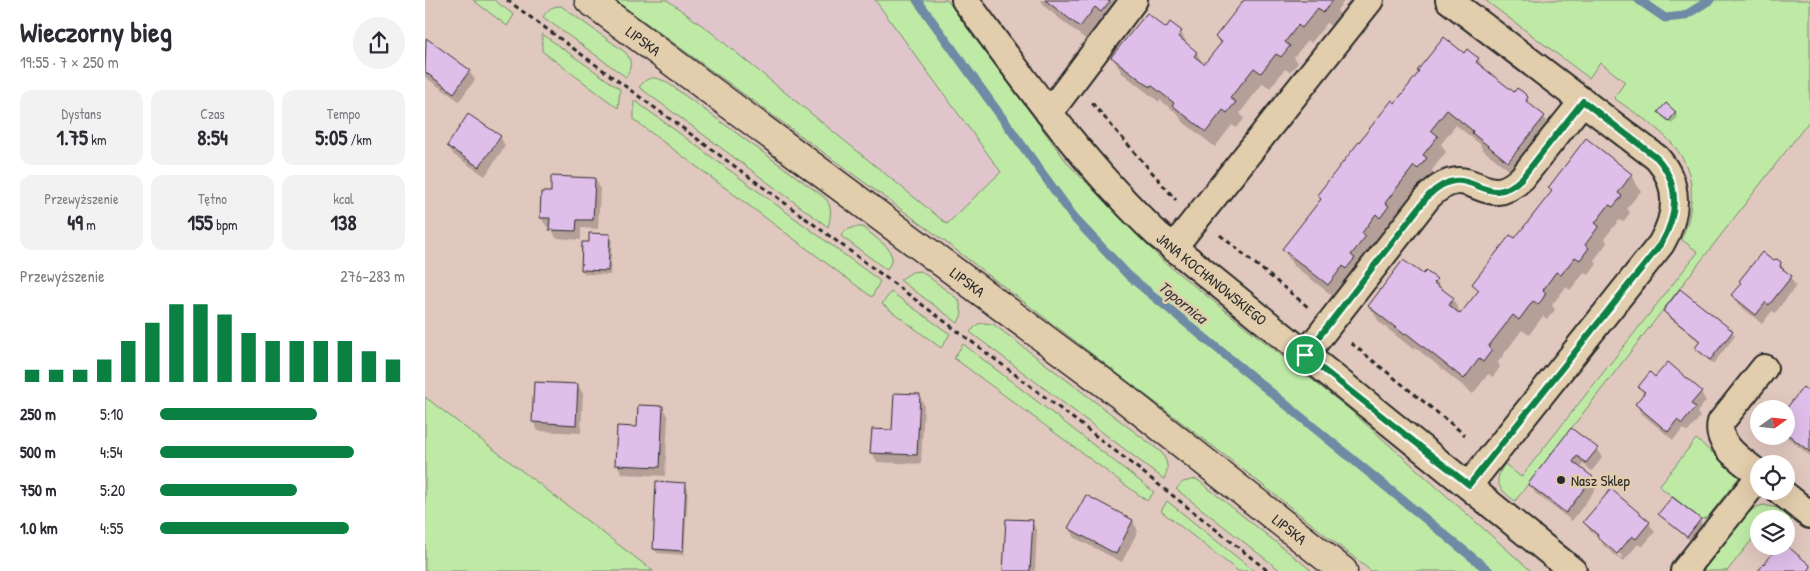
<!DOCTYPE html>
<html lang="pl">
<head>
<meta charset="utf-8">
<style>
	body { margin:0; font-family:"Patrick Hand",sans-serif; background:#f2f2f3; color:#2b2b33; height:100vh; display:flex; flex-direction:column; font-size:19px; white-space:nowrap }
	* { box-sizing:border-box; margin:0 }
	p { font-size:16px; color:#7c7c81 }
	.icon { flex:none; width:28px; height:28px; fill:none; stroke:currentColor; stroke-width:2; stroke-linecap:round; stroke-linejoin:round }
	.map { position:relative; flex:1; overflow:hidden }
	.panel { display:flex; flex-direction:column; background:#fff; width:425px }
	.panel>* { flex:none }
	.needle { width:32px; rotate:75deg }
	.controls { position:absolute; left:1325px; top:400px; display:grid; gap:10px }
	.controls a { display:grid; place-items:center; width:45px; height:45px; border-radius:50%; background:#fff; box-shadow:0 5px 20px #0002; font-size:25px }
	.pin { position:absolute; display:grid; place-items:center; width:42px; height:42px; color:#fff; margin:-21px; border:2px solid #fff; border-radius:50%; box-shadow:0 1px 5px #0007 }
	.round { display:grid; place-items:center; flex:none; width:52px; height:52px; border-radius:26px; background:#f2f2f3 }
	.head { display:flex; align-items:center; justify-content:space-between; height:85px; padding:0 20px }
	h1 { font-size:28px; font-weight:700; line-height:38px }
	.stats { display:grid; grid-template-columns:repeat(3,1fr); gap:8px; height:85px; padding:5px 20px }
	.stats div { display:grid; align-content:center; border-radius:12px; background:#f2f2f3; text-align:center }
	.stats b { font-size:21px; font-weight:700 }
	.stats small { font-size:14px; font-weight:400 }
	.stats p { font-size:14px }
	.chart { height:140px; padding:10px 20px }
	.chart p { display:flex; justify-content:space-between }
	.chart svg { width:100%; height:90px; margin-top:5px; stroke:#0b8043; stroke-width:6 }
	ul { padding:0 20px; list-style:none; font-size:16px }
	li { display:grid; grid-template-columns:80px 60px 1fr; align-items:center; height:38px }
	li i { height:12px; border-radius:6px; background:#0b8043 }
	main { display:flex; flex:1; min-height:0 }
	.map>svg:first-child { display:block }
</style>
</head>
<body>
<main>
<section class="panel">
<div class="head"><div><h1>Wieczorny bieg</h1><p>19:55 · 7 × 250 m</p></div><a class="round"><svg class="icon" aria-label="share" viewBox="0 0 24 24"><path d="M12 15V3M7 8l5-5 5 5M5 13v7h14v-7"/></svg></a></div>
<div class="stats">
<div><p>Dystans</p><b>1.75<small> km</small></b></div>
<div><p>Czas</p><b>8:54</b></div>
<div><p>Tempo</p><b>5:05<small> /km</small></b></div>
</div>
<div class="stats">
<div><p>Przewyższenie</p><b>49<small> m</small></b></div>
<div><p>Tętno</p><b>155<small> bpm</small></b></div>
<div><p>kcal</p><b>138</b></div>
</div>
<div class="chart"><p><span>Przewyższenie</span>276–283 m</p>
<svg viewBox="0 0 160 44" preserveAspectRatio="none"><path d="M5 44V38M15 44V38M25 44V38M35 44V33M45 44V24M55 44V15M65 44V6M75 44V6M85 44V11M95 44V20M105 44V24M115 44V24M125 44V24M135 44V24M145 44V29M155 44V33"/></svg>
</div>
<ul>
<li><b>250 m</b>5:10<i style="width:64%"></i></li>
<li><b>500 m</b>4:54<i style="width:79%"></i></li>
<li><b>750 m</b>5:20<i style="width:56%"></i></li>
<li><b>1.0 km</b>4:55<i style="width:77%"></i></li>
</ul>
</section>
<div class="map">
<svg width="1385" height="571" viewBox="0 0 1385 571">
	<rect width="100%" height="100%" fill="#e1c8bf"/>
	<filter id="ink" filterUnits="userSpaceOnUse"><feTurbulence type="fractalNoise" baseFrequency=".02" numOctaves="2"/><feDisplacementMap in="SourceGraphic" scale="10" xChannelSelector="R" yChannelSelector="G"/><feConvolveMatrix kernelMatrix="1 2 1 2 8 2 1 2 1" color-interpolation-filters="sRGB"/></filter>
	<g filter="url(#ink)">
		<path fill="#e0c5cc" d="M242 0H450L576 172 522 224 282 29Z"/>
		<g fill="#beeaa6" stroke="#748a68">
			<path d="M48 0H69L89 15 82 26Z"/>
			<path d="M190 0H242L282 29 522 224 576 172 450 0H522L644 165 738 261 925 410 1106 571H946L811 464 510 234Z"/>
			<path d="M1060 0H1385V120L1090 501C1075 489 1066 483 1080 464L1096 477 1273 252 1256 239C1263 226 1265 215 1266 201 1271 147 1226 125 1189 98L1200 82 1175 62 1164 78Z"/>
			<path d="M136 6 200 52C208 61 206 68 201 77L118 17C123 9 127 6 136 6Z"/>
			<path d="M117 34 195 89 193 108 117 51Z"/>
			<path d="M226 78H230L240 81 399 197C408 206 406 215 403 227L214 87 221 80Z"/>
			<path d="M209 100 455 281 447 297 209 120Z"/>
			<path d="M429 227H438L463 248 467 257 466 262 462 270 416 236 420 231Z"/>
			<path d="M496 271 534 300 537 314 533 323 475 280 487 272Z"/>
			<path d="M466 292 525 334 516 348 457 304Z"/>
			<path d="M559 323 568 324 736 452C743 462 744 468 739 479L545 332 553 324Z"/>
			<path d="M538 344 729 492 722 501 529 358Z"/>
			<path d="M0 397 228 571H0Z"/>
			<path d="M1271 439 1315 476 1282 518 1276 519 1234 486Z"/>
			<path d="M771 479 774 481 887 571H856L751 489 758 482Z"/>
			<path d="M742 501 829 571H813L736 511Z"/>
			<path d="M1339 505 1357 509 1367 517 1365 521 1361 522V519H1334V531L1302 571H1278L1322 514 1331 507Z"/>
		</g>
		<g fill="#0003">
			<path d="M616 0H696L664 42 620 7Z"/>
			<path d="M821 0H920L912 10 916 17 908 28 902 23 886 43 883 40 869 57 873 63 865 72 860 69 845 88 838 83 815 113 819 119 815 124 811 128 807 125 790 147 757 121 753 114 735 100 734 102 697 73 688 58 741 30 756 32 764 47 772 53 779 66 796 45 792 37Z"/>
			<path d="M1 40 44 71 50 80 34 101 0 77Z"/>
			<path d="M1039 55 1053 59 1060 71 1089 94 1102 98 1108 108 1119 117 1128 132 1093 177 1057 149 1055 144 1031 125 1016 144 1021 152 1007 170 1010 174 1002 184 998 181 970 218 973 222 965 233 961 229 946 247 949 252 913 300 868 265 858 249 897 201 893 195 970 105 995 74 993 71Z"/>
			<path d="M1235 112 1250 113 1253 117 1247 124 1237 117Z"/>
			<path d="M75 136 80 146 60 176 29 155 23 146Z"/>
			<path d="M1161 140 1206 175 1216 191 1202 208 1205 213 1198 222 1194 220 1180 238 1182 243 1169 260 1172 264 1164 275 1160 272 1145 290 1141 287 1127 305 1130 310 1125 316 1122 319 1118 316 1104 335 1097 330 1073 362 1075 367 1068 377 1063 374 1048 394 991 348 989 350 954 322 945 306 998 276 1001 272 1011 280 1018 291 1028 299 1036 314 1053 292 1049 285 1091 240 1127 192 1124 188Z"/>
			<path d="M170 179 175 188 173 229 156 228V240L131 238 126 227H122L116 218Z"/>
			<path d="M184 235 187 239 185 275 160 274 157 270 165 244Z"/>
			<path d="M1346 261 1355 263 1371 286 1350 313 1347 311 1337 324 1313 304 1308 295Z"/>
			<path d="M1239 311 1307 332 1310 336 1288 364 1274 352 1271 348 1276 343 1242 316Z"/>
			<path d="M1231 378 1276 392 1281 401 1272 412 1275 417 1263 432 1258 429 1248 440 1216 413 1211 404 1219 395 1215 387Z"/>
			<path d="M153 385 158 394 156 433 113 431 108 422Z"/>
			<path d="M494 395 499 405 496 464 452 462 447 453 468 432Z"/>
			<path d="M1385 395V456L1361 436V411Z"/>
			<path d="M238 408 243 417 240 476 197 474 192 464 213 428Z"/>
			<path d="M1146 429 1172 449 1177 458 1167 471 1158 464 1155 469 1167 478 1172 487 1147 521 1110 493 1105 484Z"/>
			<path d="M260 484 263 489 259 555 232 553 229 549Z"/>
			<path d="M661 497 708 521 713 531 697 562 650 538 645 528Z"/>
			<path d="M1235 514 1275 520 1277 525 1265 540 1237 518Z"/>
			<path d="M607 522 612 531 610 571H580Z"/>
			<path d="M1160 522 1224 523 1230 532 1217 547 1213 544 1198 562 1179 546 1176 542 1196 558 1198 557 1165 531Z"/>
		</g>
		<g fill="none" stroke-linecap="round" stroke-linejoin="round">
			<g stroke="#6e8aa5" stroke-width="9">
				<path d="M492 0 651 220 704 276 1064 571"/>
				<path d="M1214 0 1240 18 1259 16 1285 0"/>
			</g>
		</g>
		<g fill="#dfbeea" stroke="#2b2b2b">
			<path d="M620 0H684L685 1 676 12 670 7 655 27Z"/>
			<path d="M819 0H908L898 13 893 8 877 28 873 25 860 42 865 46 856 57 851 54 836 73 829 68 805 98 811 102 806 108 802 113 798 110 781 132 747 105 749 103 726 85 725 87 686 57 722 13 741 28 745 22 757 31 753 36 772 52 769 56 779 64 797 42 790 37Z"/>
			<path d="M1019 37 1039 53 1042 49 1048 54 1054 58 1051 62 1089 92 1092 88 1098 92 1103 97 1101 101 1120 116 1083 162 1047 133 1048 131 1022 110 1006 130 1013 136 998 155 1002 158 993 169 989 166 960 203 964 206 955 218 951 214 937 233 941 236 926 255 930 258 921 269 918 266 903 285 857 249 896 199 892 195 967 100 970 103 994 72 992 71Z"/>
			<path d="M1 38 45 70 29 93 0 72Z"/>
			<path d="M1241 103 1251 112 1244 121 1233 112Z"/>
			<path d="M43 114 76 136 54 167 22 146Z"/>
			<path d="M1161 138 1207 174 1193 193 1197 196 1188 207 1184 205 1170 223 1174 226 1160 245 1164 248 1155 260 1150 257 1136 275 1131 272 1118 290 1121 293 1117 300 1113 304 1108 301 1094 320 1088 315 1063 347 1067 350 1058 362 1054 359 1039 379 981 333 980 335 943 306 978 260 998 274 1001 271 1012 279 1009 283 1029 298 1024 305 1035 314 1054 290 1047 284 1085 235 1090 238 1127 191 1123 188Z"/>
			<path d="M126 176 170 178 168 220H152L151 231 124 230 125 218H115L116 192H126Z"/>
			<path d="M164 233 185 234 183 271 156 270 157 242H164Z"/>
			<path d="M1337 252 1347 260 1352 259 1356 262 1355 267 1367 276 1344 305 1341 302 1331 315 1306 295 1316 283 1314 281Z"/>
			<path d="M1255 289 1308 331 1285 360 1270 348 1275 341 1238 311Z"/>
			<path d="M1243 362 1277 391 1266 404 1271 407 1257 424 1252 420 1243 432 1210 404 1220 392 1213 387 1225 372 1230 377Z"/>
			<path d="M109 382 153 384 151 425 107 422Z"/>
			<path d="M1378 387 1385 393V452L1361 433V409Z"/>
			<path d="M469 393 495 394 492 455 445 453 447 429 467 430Z"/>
			<path d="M213 405 238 406 235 467 190 465 192 426 212 427Z"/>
			<path d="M1146 428 1173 448 1161 463 1152 456 1148 462 1168 477 1141 513 1103 484Z"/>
			<path d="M231 481 261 483 258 551 228 549Z"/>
			<path d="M1186 489 1225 522 1211 539 1207 536 1192 554 1172 537 1173 535 1158 522Z"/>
			<path d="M661 495 708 520 691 554 643 528Z"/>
			<path d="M1247 497 1276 519 1262 537 1233 514Z"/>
			<path d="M581 519 608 520 605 571H578Z"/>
			<path d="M1361 545 1385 565 1384 571H1333L1354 546Z"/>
		</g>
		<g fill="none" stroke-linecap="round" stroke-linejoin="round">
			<defs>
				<g id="minor">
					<path id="s1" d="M540 0C600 81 658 164 732 234L1148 571"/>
					<path d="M1024 0 1232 158C1255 184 1253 215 1236 244L1044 485"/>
					<path d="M624 113 709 0"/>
					<path d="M748 248 945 0"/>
					<path d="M880 355 1003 197C1047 154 1057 216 1097 178L1158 101"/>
					<path d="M1334 474C1318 461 1290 445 1296 422L1339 368"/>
					<path d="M1355 491 1385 515"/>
					<path d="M1259 571 1334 477"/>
				</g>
				<g id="secondary">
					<path id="s2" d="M164 0 694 394 918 571"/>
				</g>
			</defs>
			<use href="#minor" stroke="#2b2b2b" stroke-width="30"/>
			<use href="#secondary" stroke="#2b2b2b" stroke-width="31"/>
			<g stroke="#2b2b2b" stroke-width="3" stroke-dasharray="5 4" stroke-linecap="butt">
				<path d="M82 0C338 187 596 373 843 571"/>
				<path d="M667 103 751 200"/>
				<path d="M795 235 883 307"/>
				<path d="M926 343 1040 435"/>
			</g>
			<use href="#minor" stroke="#e2cdac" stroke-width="26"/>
			<use href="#secondary" stroke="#e2cdac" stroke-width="28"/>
		</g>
	</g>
	<g fill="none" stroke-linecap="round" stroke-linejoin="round" filter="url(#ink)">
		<defs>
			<path id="route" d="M1158 101 1232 158C1255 184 1253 215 1236 244L1044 485 880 355 1003 196C1046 154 1058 216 1097 178Z"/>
		</defs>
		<use href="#route" stroke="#fff" stroke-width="10"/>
		<use href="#route" stroke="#0b8043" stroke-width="6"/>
	</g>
	<circle fill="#2b2b2b" stroke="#e2cdac" stroke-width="2" cx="1136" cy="480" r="5"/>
	<g text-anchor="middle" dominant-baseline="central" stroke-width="5" stroke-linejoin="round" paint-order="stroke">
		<g font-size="15" fill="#2b2b2b" stroke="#e2cdac">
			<text stroke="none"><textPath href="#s2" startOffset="68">LIPSKA</textPath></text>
			<text stroke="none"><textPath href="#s1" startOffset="374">JANA KOCHANOWSKIEGO</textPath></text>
			<text stroke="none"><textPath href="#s2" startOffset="472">LIPSKA</textPath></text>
			<text stroke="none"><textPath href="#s2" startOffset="878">LIPSKA</textPath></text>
		</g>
		<g font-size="15" fill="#2b2b2b" stroke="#e2cdac" text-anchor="start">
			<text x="1146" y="480">Nasz Sklep</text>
		</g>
		<g font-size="16" font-style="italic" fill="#363b3f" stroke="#e2cdac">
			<text transform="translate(758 302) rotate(39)">Topornica</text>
		</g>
	</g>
</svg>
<div class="controls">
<a><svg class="needle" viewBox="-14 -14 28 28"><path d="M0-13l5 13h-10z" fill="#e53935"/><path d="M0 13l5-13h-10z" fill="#7c7c81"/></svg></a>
<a><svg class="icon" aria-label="locate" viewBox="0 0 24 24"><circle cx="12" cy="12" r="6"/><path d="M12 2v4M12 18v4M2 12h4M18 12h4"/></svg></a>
<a><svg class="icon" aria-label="layers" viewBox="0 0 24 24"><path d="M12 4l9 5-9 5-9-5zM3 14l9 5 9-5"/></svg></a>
</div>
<div class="pin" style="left:880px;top:355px;background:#1e9e55"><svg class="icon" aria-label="arrive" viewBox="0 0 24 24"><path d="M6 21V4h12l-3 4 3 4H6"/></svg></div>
</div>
</main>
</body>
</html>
